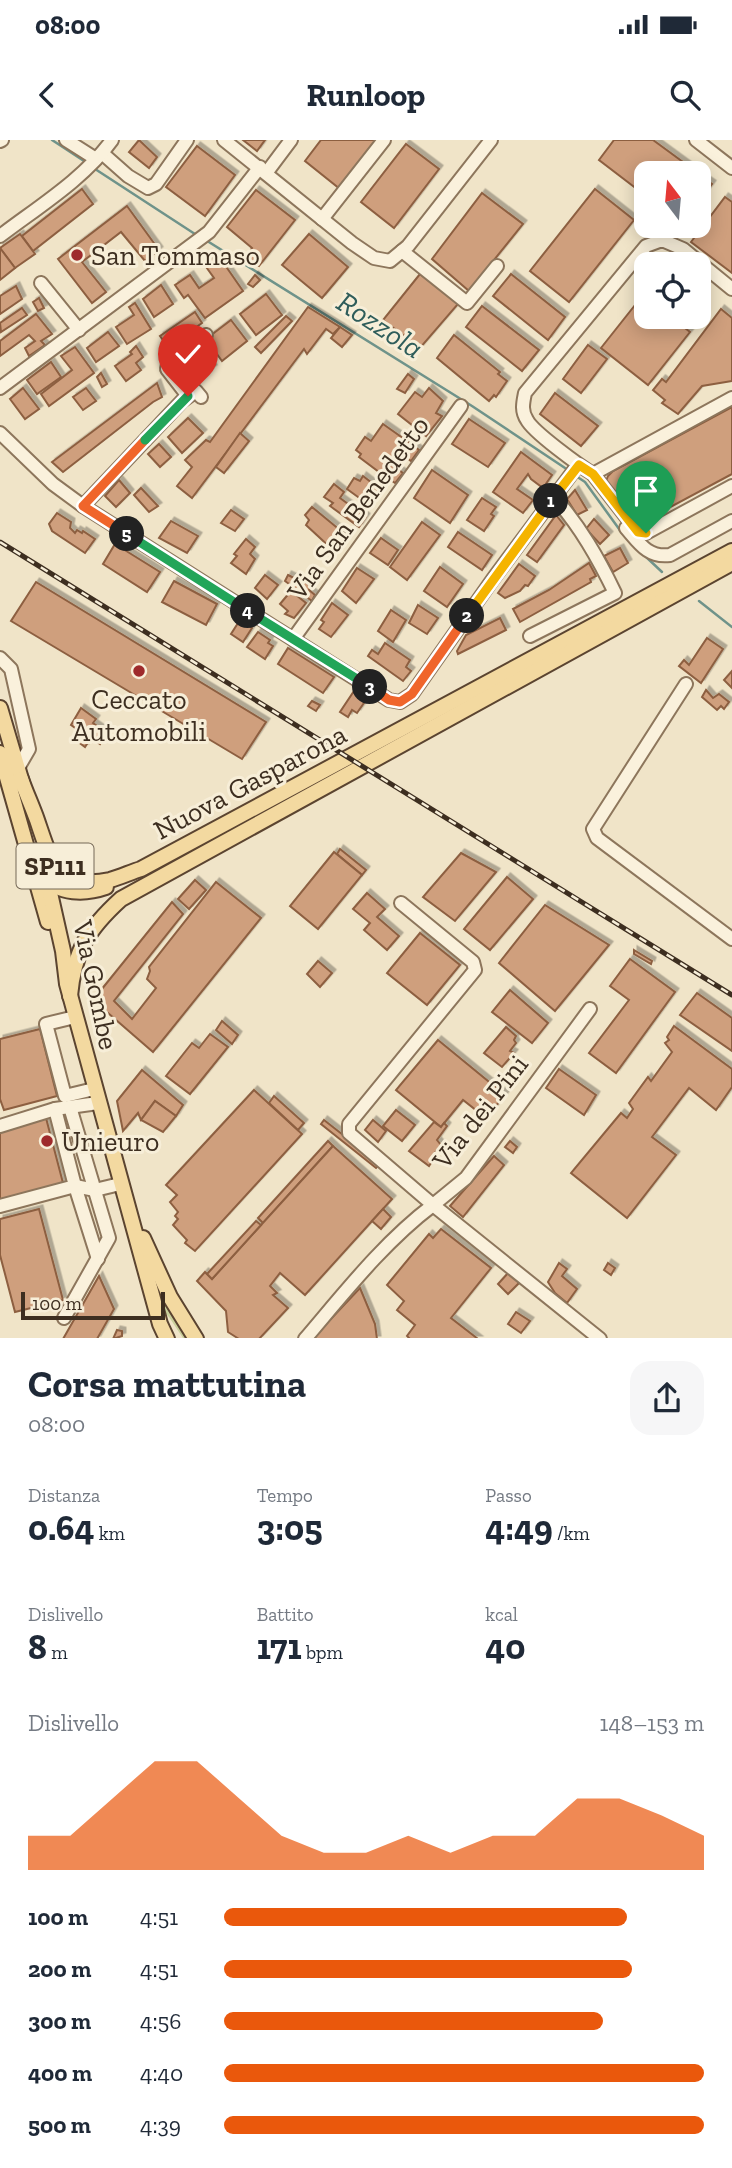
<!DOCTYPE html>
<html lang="it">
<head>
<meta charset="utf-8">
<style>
	body { margin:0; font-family:"Zilla Slab",serif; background:#f6f6f7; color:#1f2937; height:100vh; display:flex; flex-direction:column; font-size:26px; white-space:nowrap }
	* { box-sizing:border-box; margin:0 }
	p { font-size:23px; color:#747a83 }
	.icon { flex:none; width:38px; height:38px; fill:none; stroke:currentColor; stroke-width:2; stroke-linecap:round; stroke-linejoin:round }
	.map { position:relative; height:1198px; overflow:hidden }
	.panel { display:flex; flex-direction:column; background:#fff; flex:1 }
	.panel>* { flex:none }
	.needle { width:46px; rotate:344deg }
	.fabs { position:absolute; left:634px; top:21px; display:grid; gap:14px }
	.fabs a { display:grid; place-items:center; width:77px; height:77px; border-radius:14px; background:#fff; box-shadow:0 4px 18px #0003; font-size:35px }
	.scale { position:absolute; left:21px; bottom:18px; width:144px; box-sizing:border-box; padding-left:7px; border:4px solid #3d2e20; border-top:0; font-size:19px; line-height:24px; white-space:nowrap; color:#3d2e20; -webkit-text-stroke:5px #f7eed8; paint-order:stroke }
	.pin { position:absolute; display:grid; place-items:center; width:60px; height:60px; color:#fff; margin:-72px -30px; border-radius:50% 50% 50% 0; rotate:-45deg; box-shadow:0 0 7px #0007 }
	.pin .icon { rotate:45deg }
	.km { position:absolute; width:35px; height:35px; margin:-18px; border-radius:50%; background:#222; color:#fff; font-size:19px; line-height:35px; text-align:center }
	.round { display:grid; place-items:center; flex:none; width:74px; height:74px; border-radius:21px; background:#f6f6f7 }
	.overview { display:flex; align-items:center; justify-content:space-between; height:119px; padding:0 28px }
	h1 { font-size:38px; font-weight:700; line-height:52px }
	.stats { display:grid; grid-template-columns:repeat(3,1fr); gap:10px; height:119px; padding:7px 28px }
	.stats div { display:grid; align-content:center }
	.stats b { font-size:35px; font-weight:700 }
	.stats small { font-size:19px; font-weight:400 }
	.stats p { font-size:19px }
	.chart { height:196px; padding:14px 28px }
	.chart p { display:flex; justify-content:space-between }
	.chart svg { width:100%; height:126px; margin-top:7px; fill:#ea580c; opacity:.7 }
	ul { padding:0 28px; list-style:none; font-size:23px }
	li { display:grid; grid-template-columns:112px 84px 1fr; align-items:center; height:52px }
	li i { height:18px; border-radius:9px; background:#ea580c }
	.status { display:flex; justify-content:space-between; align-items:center; height:49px; padding:0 35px; background:#fff; direction:ltr }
	.status svg { height:19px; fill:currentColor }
	header { display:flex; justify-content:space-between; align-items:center; height:91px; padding:0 28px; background:#fff; font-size:32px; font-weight:700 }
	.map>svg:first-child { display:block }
</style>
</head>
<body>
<div class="status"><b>08:00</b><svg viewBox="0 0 49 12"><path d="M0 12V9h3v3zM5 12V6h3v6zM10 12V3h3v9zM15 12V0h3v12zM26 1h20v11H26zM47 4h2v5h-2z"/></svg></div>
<header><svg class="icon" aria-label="back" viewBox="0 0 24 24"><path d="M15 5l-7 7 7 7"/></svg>Runloop<svg class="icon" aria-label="search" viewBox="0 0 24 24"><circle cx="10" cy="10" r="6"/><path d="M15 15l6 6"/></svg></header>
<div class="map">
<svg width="732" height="1199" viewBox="0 0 732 1199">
	<defs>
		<filter id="shadow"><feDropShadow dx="3.5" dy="-3.5" stdDeviation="0" flood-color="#0004"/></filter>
	</defs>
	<rect width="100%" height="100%" fill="#f0e4c8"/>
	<path fill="#c9cf9b" d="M151 1135 176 1182 189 1198H183L169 1177 157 1165Z"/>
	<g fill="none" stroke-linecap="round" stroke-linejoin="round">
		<g stroke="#6f938a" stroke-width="2.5">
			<path d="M52 0 87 23"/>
			<path d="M92 27 198 96"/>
			<path d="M204 99 472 266 568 330"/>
			<path d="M576 336 585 342 622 393"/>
			<path d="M644 415 662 432"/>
			<path d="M699 461 732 487"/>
		</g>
	</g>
	<g fill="#cf9f7d" stroke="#8d5f41" stroke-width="2" filter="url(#shadow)">
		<path d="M139 0 157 17 149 28 129 12Z"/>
		<path d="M243 0H265L257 11Z"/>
		<path d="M321 0H377L340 49 305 21Z"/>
		<path d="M614 0H653L698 33H646V56L599 20Z"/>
		<path d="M406 4 439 29 394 88 361 62Z"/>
		<path d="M197 6 235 35 205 76 166 47Z"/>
		<path d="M698 34 712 44 698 63Z"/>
		<path d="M82 49 93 64 33 111 22 96Z"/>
		<path d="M595 49 634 80 569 162 530 131Z"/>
		<path d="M256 50 295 80 259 126 246 118 252 108 227 87Z"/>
		<path d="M482 53 523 84 469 151 432 119Z"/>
		<path d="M725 57 732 62V133L691 102Z"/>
		<path d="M127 66 159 110 145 121 121 92 82 122 106 152 92 163 58 119Z"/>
		<path d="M20 94 35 114 15 128 0 108Z"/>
		<path d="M309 94 348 127 322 158 282 125Z"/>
		<path d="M0 108 15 128 0 140Z"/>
		<path d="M218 115 243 151 205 178 188 155 184 158 175 145 190 135 199 148 214 138 204 124Z"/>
		<path d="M420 134 458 164 420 208 383 180Z"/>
		<path d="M511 134 565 177 548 200 493 156Z"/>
		<path d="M255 135 260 140 253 147 248 144Z"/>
		<path d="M161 145 173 164 154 177 143 159Z"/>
		<path d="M16 146 22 159 0 174V156Z"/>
		<path d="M266 154 282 175 256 195 240 174Z"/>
		<path d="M643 155 646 157V177H671L690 192 648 245 601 208Z"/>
		<path d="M39 158 44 168 38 171 33 162Z"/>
		<path d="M135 163 151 189 127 204 116 187 134 175 129 167Z"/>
		<path d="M482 166 539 210 522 231 466 187Z"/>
		<path d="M308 167 340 187 333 194 326 189 307 214 304 209 192 358 177 346 192 327 185 320 206 300 210 302Z"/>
		<path d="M22 168 27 175 1 192 0 183Z"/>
		<path d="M721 169 732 178V241L702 246 678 274 662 263 665 260 653 250 662 239 666 242Z"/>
		<path d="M195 172 202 183 168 207 160 196Z"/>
		<path d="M36 174 52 194 41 201 45 205 29 216 25 208 35 201 29 195 0 216V201Z"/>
		<path d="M286 176 292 181 261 213 255 207Z"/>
		<path d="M231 180 247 201 222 221 206 199Z"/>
		<path d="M340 187 352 195 342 207 331 198Z"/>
		<path d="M108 192 119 206 96 222 87 208Z"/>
		<path d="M454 195 500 232 498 234 507 241 496 257 494 255 489 261 437 218Z"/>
		<path d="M588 205 607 219 581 253 563 239Z"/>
		<path d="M136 206 143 217 136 223 141 230 126 241 115 226 132 214 130 212Z"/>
		<path d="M75 207 94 233 49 266 41 254 72 230 61 216Z"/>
		<path d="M197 207 213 228 187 247 171 226Z"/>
		<path d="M51 222 61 237 37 254 27 240Z"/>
		<path d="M101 233 107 244 102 247 97 237Z"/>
		<path d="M408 234 414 239 405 253 397 249Z"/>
		<path d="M157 243 162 257 153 262 63 332 52 322Z"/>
		<path d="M23 248 39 269 25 279 10 259Z"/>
		<path d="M86 248 96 261 83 270 73 257Z"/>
		<path d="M429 248 443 261 436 273 442 276 426 296 398 274 415 252 422 257Z"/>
		<path d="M555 253 598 286 581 306 540 274Z"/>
		<path d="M732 267V334L635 386 606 341 608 336 613 331Z"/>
		<path d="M188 278 203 293 182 313 168 297Z"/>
		<path d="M469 279 505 303 488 327 452 304Z"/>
		<path d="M383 284 407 301 383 335 359 317 361 314 356 310 365 297 371 301Z"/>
		<path d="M240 293 249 301 224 333 216 327Z"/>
		<path d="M407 301 419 310 411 321 399 312Z"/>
		<path d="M159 304 171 317 160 327 148 314Z"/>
		<path d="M521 312 552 335 543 348 531 339 528 334 517 349 533 360 523 373 493 352Z"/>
		<path d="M390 324 403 333 395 343 383 335Z"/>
		<path d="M432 330 468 355 450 383 414 358Z"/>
		<path d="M363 336 381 350 369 365 347 349 354 338 360 341Z"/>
		<path d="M119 340 130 353 116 367 105 356Z"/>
		<path d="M334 344 344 352 340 358 366 377 359 387 330 366 333 363 324 357Z"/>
		<path d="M141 348 158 366 149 372 134 355Z"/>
		<path d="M575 350 587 370 577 375 567 359Z"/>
		<path d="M482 358 496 367 491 374 494 376 484 391 467 380Z"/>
		<path d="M312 367 346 395 333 410 306 385 309 380 305 375Z"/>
		<path d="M231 370 244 379 235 391 221 383Z"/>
		<path d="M57 373 71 382 70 388 75 393 77 390 82 393 83 391 95 399 85 413 52 391 49 384Z"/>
		<path d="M556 375 564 385 537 422 527 415Z"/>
		<path d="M594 379 609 395 600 404 586 389Z"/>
		<path d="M171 381 198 396 187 413 159 398Z"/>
		<path d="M422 382 440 395 407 440 390 427Z"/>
		<path d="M458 392 492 415 482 430 448 407Z"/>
		<path d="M381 398 398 410 388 425 370 413Z"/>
		<path d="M246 399 255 407 250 414 255 419 246 434 231 423 237 416 234 414Z"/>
		<path d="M115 404 160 432 147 452 103 424Z"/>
		<path d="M620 408 628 423 613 432 604 416Z"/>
		<path d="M589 423 596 436 590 439 591 442 520 482 513 469 549 450Z"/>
		<path d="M519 424 535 436 528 446 525 445 520 451 505 458 498 453Z"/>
		<path d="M440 427 463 444 447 467 424 451Z"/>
		<path d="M357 428 374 439 356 463 342 451Z"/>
		<path d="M265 435 278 445 267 459 255 448Z"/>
		<path d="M288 435 296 439 298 437 311 446 309 450 315 455 312 461 285 441Z"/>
		<path d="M174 441 217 464 206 485 162 462Z"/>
		<path d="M36 442 266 582 242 619 11 481Z"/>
		<path d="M291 451 306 463 294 478 285 474 288 471 280 464Z"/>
		<path d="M332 463 348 475 331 497 319 489 324 482 321 480Z"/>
		<path d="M418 465 438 478 427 494 409 483Z"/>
		<path d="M391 470 406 480 393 502 378 491Z"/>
		<path d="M500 478 506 490 458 514 457 511 466 495Z"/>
		<path d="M240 480 252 488 243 502 231 494Z"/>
		<path d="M258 492 270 500 268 503 273 506 265 519 247 507Z"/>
		<path d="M707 498 723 509 701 543 679 526 684 520 689 525Z"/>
		<path d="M385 503 410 520 406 527 411 531 403 541 368 516 372 510 378 514Z"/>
		<path d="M288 508 334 537 323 553 278 524Z"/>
		<path d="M732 531V548L724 540Z"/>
		<path d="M706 550 713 558 719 554 729 562 724 569 721 566 717 570 702 557Z"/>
		<path d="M354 551 366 560 357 573 352 570 348 577 340 572Z"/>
		<path d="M312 561 320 565 316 571 308 566Z"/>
		<path d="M81 568 96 579 93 583 107 593 100 604 91 598 85 607 73 598 78 590 71 585Z"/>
		<path d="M340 709 366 730 362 735 337 714Z"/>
		<path d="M334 712 362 735 318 789 290 766Z"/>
		<path d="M461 713 496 732 455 781 423 757Z"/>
		<path d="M507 737 533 759 490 810 464 789Z"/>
		<path d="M195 740 206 750 189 769 178 759Z"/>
		<path d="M216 742 261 778 153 912 93 860 172 762 183 774 114 861 132 879 156 848 147 839 150 831 149 827Z"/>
		<path d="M367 753 385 769 377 777 399 796 387 810 364 790 370 783 353 769Z"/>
		<path d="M545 765 609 805 555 871 499 823Z"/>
		<path d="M420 793 460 825 427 865 387 833Z"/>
		<path d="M634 810 652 821 651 824 634 814Z"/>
		<path d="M630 819 675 852 616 933 589 913 629 860 610 846Z"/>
		<path d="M318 821 332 833 320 847 307 834Z"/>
		<path d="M510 850 548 883 532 903 492 872Z"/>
		<path d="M697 853 732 878V911L680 875Z"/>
		<path d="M222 881 238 895 232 904 216 890Z"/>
		<path d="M674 886 732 929V947L716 970 689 948 652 997 676 1015 627 1078 571 1033 621 973 627 978 633 969 629 963 648 937 651 941 672 912 665 903 669 900 667 897Z"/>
		<path d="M506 887 516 896 514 900 516 903 510 911 514 913 502 927 484 913Z"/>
		<path d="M40 889 57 956 4 970 0 959V899Z"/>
		<path d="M210 894 228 907 190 954 166 936 192 903 199 908Z"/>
		<path d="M438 900 505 955 486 978 463 960 441 987 396 950Z"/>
		<path d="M559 929 596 955 584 975 546 948Z"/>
		<path d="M142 930 183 965 176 976 155 961 141 980 138 973 123 991 117 961Z"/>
		<path d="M254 950 302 994 195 1111 185 1103 187 1100 173 1085 178 1079 175 1076 178 1072 170 1062 177 1055 166 1045Z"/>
		<path d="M274 956 304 983 298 990 269 963Z"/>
		<path d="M155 961 176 976 163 992 141 980Z"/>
		<path d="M396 970 415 985 402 1001 383 986Z"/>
		<path d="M46 978 63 1043 0 1060V991Z"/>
		<path d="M324 980 380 1024 376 1028 321 984Z"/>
		<path d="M373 980 386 991 378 1002 365 990Z"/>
		<path d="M434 982 441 987 444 983 447 986 437 1000 441 1005 433 1015 435 1017 429 1026 409 1011Z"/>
		<path d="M328 1001 333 1006 263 1083 258 1078Z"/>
		<path d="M510 1001 517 1007 513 1013 505 1007Z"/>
		<path d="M333 1006 392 1059 305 1155 280 1133 270 1146 277 1153 273 1155 288 1168 259 1199H239L228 1192 226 1171 197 1141 205 1132 212 1139Z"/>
		<path d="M494 1016 504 1025 463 1077 450 1066Z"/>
		<path d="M39 1069 63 1160 15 1172 0 1115V1079Z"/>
		<path d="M383 1069 391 1077 381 1089 372 1081Z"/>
		<path d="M256 1081 261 1085 212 1139 207 1134Z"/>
		<path d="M441 1089 491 1128 451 1178 478 1199H410L407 1196 415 1185 397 1170 404 1161 387 1145 429 1094 433 1098Z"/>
		<path d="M559 1123 567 1129 562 1136 577 1149 567 1163 555 1153 548 1142Z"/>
		<path d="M608 1123 615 1128 611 1135 604 1130Z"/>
		<path d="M509 1132 520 1142 508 1154 498 1144Z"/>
		<path d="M99 1136 114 1169 97 1199H63Z"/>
		<path d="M360 1148 375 1184 377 1199H312Z"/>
		<path d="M516 1172 530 1181 521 1193 508 1184Z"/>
		<path d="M117 1190 122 1191V1196L113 1199Z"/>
	</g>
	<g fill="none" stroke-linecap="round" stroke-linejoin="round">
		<defs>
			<g id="minor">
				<path d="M66 0 96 19"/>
				<path d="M224 0 352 103 374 118 390 121 408 106 491 0"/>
				<path d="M696 0 732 28"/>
				<path d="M0 1 2 0"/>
				<path d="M102 13 128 36 148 48 156 44 187 0"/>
				<path d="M267 32 291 0"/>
				<path d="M322 79 384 0"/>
				<path d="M0 96C38 67 84 39 112 0"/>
				<path d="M402 111 467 163 497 126"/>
				<path d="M41 143 79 190"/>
				<path d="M732 149 683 109 662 100 646 106 525 253C523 263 521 271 527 280 533 292 580 326 593 334L732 258"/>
				<path d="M0 248 209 92 260 27"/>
				<path d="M188 256 167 229 168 224 206 195"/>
				<path d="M0 293 53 344 83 366 389 560 400 562 412 554 493 439 578 325"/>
				<path d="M593 334 638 392 646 393 732 346"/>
				<path d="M83 366 182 261 196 251 201 257"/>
				<path d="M626 388C639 403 648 418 670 415L732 381"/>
				<path d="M530 496 615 453C598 418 580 386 554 357"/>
				<path d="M293 499 461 266"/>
				<path d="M0 518 11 529 29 609 18 628"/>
				<path d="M686 544 593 689 597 698 732 799"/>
				<path d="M590 869 466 1038 433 1065 600 1199"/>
				<path d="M75 877 46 884 65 956 94 949"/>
				<path d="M0 986 55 969 98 963"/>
				<path d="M0 1066 75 1046 55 969"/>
				<path d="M98 1119 75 1046 95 1050 120 1044"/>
				<path d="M64 1178 109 1098 70 967"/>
				<path d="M305 1199C345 1152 384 1102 433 1065L349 993V984L475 830 473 822 401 763"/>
			</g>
			<g id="major">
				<path d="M0 568 23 646"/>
				<path d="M0 613 48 782"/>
				<path d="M21 639C26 653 32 666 37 680 51 721 57 751 110 740 121 737 131 732 141 729L732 411"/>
				<path d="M41 713 63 811 67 844 160 1184 167 1199"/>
				<path d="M45 736C58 755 86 754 106 747"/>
				<path d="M70 856C74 811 88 789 121 759L732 423"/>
				<path d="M143 1098 170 1157 196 1199"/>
			</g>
		</defs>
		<use href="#minor" stroke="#8d765c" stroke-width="16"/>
		<use href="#major" stroke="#5b4430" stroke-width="18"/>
		<use href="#minor" stroke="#faf1dc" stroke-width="12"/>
		<use href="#major" stroke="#f3d9a0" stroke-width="14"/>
		<defs>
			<path id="rail" d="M0 402 732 855"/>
		</defs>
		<use href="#rail" stroke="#3d2e20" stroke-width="5"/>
		<use href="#rail" stroke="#f7eed8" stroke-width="2.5" stroke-dasharray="8" stroke-linecap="butt"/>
	</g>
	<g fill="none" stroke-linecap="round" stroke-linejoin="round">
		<defs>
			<path id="split-1" d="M551 361 579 325 593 334 638 392 646 393"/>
			<path id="split-2" d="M467 476 551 361"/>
			<path id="split-3" d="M370 547 389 560 400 562 412 554 467 476"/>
			<path id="split-4" d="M248 471 370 547"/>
			<path id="split-5" d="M127 394 248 471"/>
			<path id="split-6" d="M127 394 83 366 145 300"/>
			<path id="split-7" d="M145 300 188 256"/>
		</defs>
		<use href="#split-1" stroke="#fff" stroke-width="14"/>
		<use href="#split-2" stroke="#fff" stroke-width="14"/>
		<use href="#split-3" stroke="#fff" stroke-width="14"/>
		<use href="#split-4" stroke="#fff" stroke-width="14"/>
		<use href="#split-5" stroke="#fff" stroke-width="14"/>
		<use href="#split-6" stroke="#fff" stroke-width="14"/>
		<use href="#split-7" stroke="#fff" stroke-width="14"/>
		<use href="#split-1" stroke="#f5b400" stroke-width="9"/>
		<use href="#split-2" stroke="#f5b400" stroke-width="9"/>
		<use href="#split-3" stroke="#f0652b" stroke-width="9"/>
		<use href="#split-4" stroke="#22a559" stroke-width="9"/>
		<use href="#split-5" stroke="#22a559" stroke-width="9"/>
		<use href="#split-6" stroke="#f0652b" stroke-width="9"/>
		<use href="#split-7" stroke="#22a559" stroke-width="9"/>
	</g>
	<g fill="#9e2a2b" stroke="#f7eed8" stroke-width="2.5">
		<circle cx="77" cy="115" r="7"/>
		<circle cx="139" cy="531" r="7"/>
		<circle cx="47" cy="1001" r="7"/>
	</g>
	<g text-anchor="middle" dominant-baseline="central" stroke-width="6" stroke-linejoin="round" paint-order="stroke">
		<rect fill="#f7eed8" stroke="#756857" stroke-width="2" x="16.5" y="703.5" width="77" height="45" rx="5"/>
		<g font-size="26" font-weight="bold" fill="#3d2e20">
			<text x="55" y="726">SP111</text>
		</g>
		<g font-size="28" fill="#3d2e20" stroke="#f7eed8" text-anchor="start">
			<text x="91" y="115">San Tommaso</text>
			<text x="139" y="559" text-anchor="middle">Ceccato<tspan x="139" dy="32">Automobili</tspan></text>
			<text x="61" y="1001">Unieuro</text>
		</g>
		<g font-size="28" fill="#3d2e20" stroke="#f7eed8">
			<text transform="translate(358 368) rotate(-54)">Via San Benedetto</text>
			<text transform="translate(250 642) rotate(-28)">Nuova Gasparona</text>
			<text transform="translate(96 845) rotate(78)">Via Gombe</text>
			<text transform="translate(480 972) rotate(-52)">Via dei Pini</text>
		</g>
		<g font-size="30" font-style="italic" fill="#2f5d5a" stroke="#f7eed8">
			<text transform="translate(380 185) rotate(33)">Rozzola</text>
		</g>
	</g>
</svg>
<div class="fabs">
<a><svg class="needle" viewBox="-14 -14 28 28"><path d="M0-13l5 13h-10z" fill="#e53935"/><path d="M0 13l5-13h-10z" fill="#747a83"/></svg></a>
<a><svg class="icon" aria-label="locate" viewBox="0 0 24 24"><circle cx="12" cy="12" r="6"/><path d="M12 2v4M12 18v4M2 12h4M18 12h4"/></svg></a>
</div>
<div class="scale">100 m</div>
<div class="pin" style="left:646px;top:393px;background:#1e9e55"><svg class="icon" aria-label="arrive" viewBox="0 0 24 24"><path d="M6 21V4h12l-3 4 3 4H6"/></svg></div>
<div class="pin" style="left:188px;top:256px;background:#d93025"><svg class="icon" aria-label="check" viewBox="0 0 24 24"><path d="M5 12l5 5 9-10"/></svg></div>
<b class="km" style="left:551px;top:361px">1</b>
<b class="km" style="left:467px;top:476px">2</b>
<b class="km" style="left:370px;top:547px">3</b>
<b class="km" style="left:248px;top:471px">4</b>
<b class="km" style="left:127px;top:394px">5</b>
</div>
<section class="panel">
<div class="overview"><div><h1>Corsa mattutina</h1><p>08:00</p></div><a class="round"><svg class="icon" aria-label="share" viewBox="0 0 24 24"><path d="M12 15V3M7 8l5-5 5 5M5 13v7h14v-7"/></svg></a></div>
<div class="stats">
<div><p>Distanza</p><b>0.64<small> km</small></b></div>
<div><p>Tempo</p><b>3:05</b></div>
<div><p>Passo</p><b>4:49<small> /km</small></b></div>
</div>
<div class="stats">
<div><p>Dislivello</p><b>8<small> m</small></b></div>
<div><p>Battito</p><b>171<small> bpm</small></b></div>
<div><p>kcal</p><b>40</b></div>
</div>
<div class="chart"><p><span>Dislivello</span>148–153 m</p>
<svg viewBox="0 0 160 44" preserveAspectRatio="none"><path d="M0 44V32L10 32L20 19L30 6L40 6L50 19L60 32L70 38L80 38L90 32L100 38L110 32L120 32L130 19L140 19L150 25L160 32V44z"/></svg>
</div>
<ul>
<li><b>100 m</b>4:51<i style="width:84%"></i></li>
<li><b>200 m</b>4:51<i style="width:85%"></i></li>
<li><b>300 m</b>4:56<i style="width:79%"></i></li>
<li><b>400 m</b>4:40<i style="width:100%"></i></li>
<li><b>500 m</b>4:39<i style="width:100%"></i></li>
</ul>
</section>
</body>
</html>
